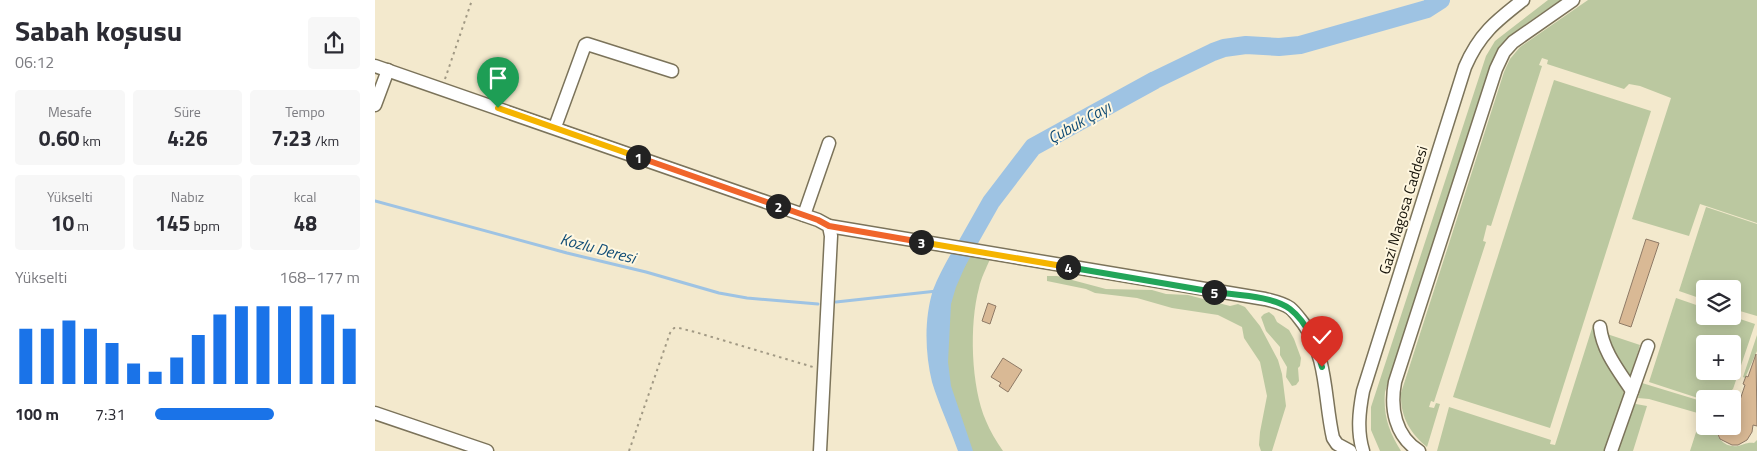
<!DOCTYPE html>
<html lang="tr">
<head>
<meta charset="utf-8">
<style>
	body { margin:0; font-family:"Titillium Web",sans-serif; background:#f7f7f7; color:#2b2b33; height:100vh; display:flex; flex-direction:column; font-size:19px; white-space:nowrap }
	* { box-sizing:border-box; margin:0 }
	p { font-size:16px; color:#7c7c81 }
	.icon { flex:none; width:28px; height:28px; fill:none; stroke:currentColor; stroke-width:2; stroke-linecap:round; stroke-linejoin:round }
	.map { position:relative; flex:1; overflow:hidden }
	.drawer { display:flex; flex-direction:column; background:#fff; width:375px }
	.drawer>* { flex:none }
	.fabs { position:absolute; left:1321px; top:280px; display:grid; gap:10px }
	.fabs a { display:grid; place-items:center; width:45px; height:45px; border-radius:5px; background:#fff; box-shadow:0 2px 12px #0003; font-size:25px }
	.pin { position:absolute; display:grid; place-items:center; width:42px; height:42px; color:#fff; margin:-51px -21px; border-radius:50% 50% 50% 0; rotate:-45deg; box-shadow:0 0 5px #0007 }
	.pin .icon { rotate:45deg }
	.km { position:absolute; width:25px; height:25px; margin:-12px; border-radius:50%; background:#222; color:#fff; font-size:14px; line-height:25px; text-align:center }
	.round { display:grid; place-items:center; flex:none; width:52px; height:52px; border-radius:5px; background:#f7f7f7 }
	.summary { display:flex; align-items:center; justify-content:space-between; height:85px; padding:0 15px }
	h1 { font-size:28px; font-weight:700; line-height:38px }
	.figures { display:grid; grid-template-columns:repeat(3,1fr); gap:8px; height:85px; padding:5px 15px }
	.figures div { display:grid; align-content:center; border-radius:5px; background:#f7f7f7; text-align:center }
	.figures b { font-size:21px; font-weight:700 }
	.figures small { font-size:14px; font-weight:400 }
	.figures p { font-size:14px }
	.chart { height:140px; padding:10px 15px }
	.chart p { display:flex; justify-content:space-between }
	.chart svg { width:100%; height:90px; margin-top:5px; stroke:#1a73e8; stroke-width:6 }
	ul { padding:0 15px; list-style:none; font-size:16px }
	li { display:grid; grid-template-columns:80px 60px 1fr; align-items:center; height:38px }
	li i { height:12px; border-radius:6px; background:#1a73e8 }
	main { display:flex; flex:1; min-height:0 }
	.map>svg:first-child { display:block }
</style>
</head>
<body>
<main>
<section class="drawer">
<div class="summary"><div><h1>Sabah koşusu</h1><p>06:12</p></div><a class="round"><svg class="icon" aria-label="share" viewBox="0 0 24 24"><path d="M12 15V3M7 8l5-5 5 5M5 13v7h14v-7"/></svg></a></div>
<div class="figures">
<div><p>Mesafe</p><b>0.60<small> km</small></b></div>
<div><p>Süre</p><b>4:26</b></div>
<div><p>Tempo</p><b>7:23<small> /km</small></b></div>
</div>
<div class="figures">
<div><p>Yükselti</p><b>10<small> m</small></b></div>
<div><p>Nabız</p><b>145<small> bpm</small></b></div>
<div><p>kcal</p><b>48</b></div>
</div>
<div class="chart"><p><span>Yükselti</span>168–177 m</p>
<svg viewBox="0 0 160 44" preserveAspectRatio="none"><path d="M5 44V17M15 44V17M25 44V13M35 44V17M45 44V24M55 44V34M65 44V38M75 44V31M85 44V20M95 44V10M105 44V6M115 44V6M125 44V6M135 44V6M145 44V10M155 44V17"/></svg>
</div>
<ul>
<li><b>100 m</b>7:31<i style="width:58%"></i></li>
</ul>
</section>
<div class="map">
<svg width="1382" height="451" viewBox="0 0 1382 451">
	<rect width="100%" height="100%" fill="#f3e9cd"/>
	<g fill="#bbc8a0" fill-rule="evenodd">
		<path d="M1173 0H1186C1160 18 1129 35 1116 64L1010 392C1008 415 1014 432 1026 451H1005L996 430V407L1111 56 1120 41Z"/>
		<path d="M1213 0H1382V223L1325 204 1314 236 1257 219 1296 98 1265 86 1254 84 1249 89 1172 64 1173 60 1167 58 1164 65 1167 66 1116 226 1112 225 1108 241 1111 242 1059 402 1056 401 1054 407 1059 408 1061 403 1065 404 1052 447C1035 433 1025 416 1026 393L1129 72 1135 59 1145 47Z"/>
		<path d="M1179 80 1276 111 1175 428 1078 397Z"/>
		<path d="M1331 207 1382 224V316L1358 309V289H1330V300L1304 291Z"/>
		<path d="M595 255 615 259C611 269 606 278 604 288 594 324 596 387 611 421 615 431 621 441 628 451H596L568 363 571 300Z"/>
		<path d="M672 276H682L731 289 777 290 791 294 813 295 855 306 863 304 870 307 885 326 903 360 907 374 911 406 897 451H886L884 445 885 432 892 396 885 362 869 338 867 327 843 315 797 308 762 298 720 293 711 289 672 281Z"/>
		<path d="M1301 298 1330 308V316H1356L1380 324 1358 389 1346 399H1330V411L1326 414 1274 399 1263 398 1267 383 1326 401V399L1274 382ZM1330 344H1358V371H1330Z"/>
		<path d="M894 312 899 316 902 322 914 330 919 339 926 358 925 366 923 368 924 381 921 385 917 386 911 377 912 367 905 355V347L891 331 886 317 889 314Z"/>
		<path d="M1218 325 1220 335 1249 393 1230 451H1062L1074 407 1176 440 1175 444 1180 445Z"/>
		<path d="M1229 333 1265 345 1254 381Z"/>
		<path d="M1382 335V351L1370 378 1368 377Z"/>
		<path d="M1261 404 1272 406 1258 451H1241L1257 405Z"/>
		<path d="M1324 423 1330 424V426H1340C1341 438 1350 448 1363 446 1369 445 1371 442 1379 443L1382 440V451H1315Z"/>
	</g>
	<path fill="#9ec3e3" d="M577 252 595 255 581 287 576 304 573 362 576 386 598 451H583C575 428 564 405 557 382 550 353 549 319 558 290 563 277 570 264 577 252Z"/>
	<g fill="none" stroke-linecap="round" stroke-linejoin="round">
		<g stroke="#9ec3e3" stroke-width="3">
			<path d="M0 201 192 253 271 272 344 293 372 298 443 304"/>
			<path d="M461 302 562 291"/>
		</g>
		<path stroke="#9ec3e3" stroke-width="18" d="M581 264 616 202 658 147 780 80 838 52 849 48 871 45 904 47 925 45 1052 9 1066 0"/>
	</g>
	<g fill="#d9b995" stroke="#8e7a66">
		<path d="M1271 239 1284 243 1256 327 1244 323Z"/>
		<path d="M613 303 621 306 615 324 607 321Z"/>
		<path d="M1381 354 1382 426 1378 425 1377 432 1372 440 1363 445H1357L1345 439 1339 426H1358V409H1362L1370 385 1368 384 1371 376 1373 377Z"/>
		<path d="M628 358 647 370 633 392 624 386 626 383 616 377Z"/>
	</g>
	<g fill="none" stroke-linecap="round" stroke-linejoin="round">
		<defs>
			<g id="minor">
				<path d="M0 66 443 220 454 226 456 236 445 451"/>
				<path d="M0 105 13 70"/>
				<path d="M180 127 210 45 212 44 297 71"/>
				<path d="M429 215 454 143"/>
				<path d="M454 226 890 299C898 301 908 303 915 308 920 312 924 318 928 323 953 357 949 399 958 438L962 444 975 451"/>
				<path d="M1225 327C1228 352 1244 371 1257 391"/>
				<path d="M0 413 112 451"/>
				<path d="M988 451C982 431 984 412 988 391L1090 67C1104 34 1121 21 1148 0"/>
				<path d="M1044 451C1020 436 1015 408 1020 382L1121 69 1129 52 1138 42 1198 0"/>
				<path d="M1236 451 1273 346"/>
			</g>
		</defs>
		<use href="#minor" stroke="#7b735a" stroke-width="15"/>
		<g stroke="#a19984" stroke-width="2" stroke-dasharray="2.5 4" stroke-linecap="butt">
			<path d="M70 79 97 0"/>
			<path d="M254 451 295 333 299 328H304L320 332 438 367"/>
		</g>
		<use href="#minor" stroke="#fff" stroke-width="12"/>
	</g>
	<g fill="none" stroke-linecap="round" stroke-linejoin="round">
		<defs>
			<path id="split-1" d="M123 108 263 157"/>
			<path id="split-2" d="M263 157 403 206"/>
			<path id="split-3" d="M403 206 443 220 454 226 546 242"/>
			<path id="split-4" d="M546 242 693 267"/>
			<path id="split-5" d="M693 267 839 292"/>
			<path id="split-6" d="M839 292C860 295 899 296 915 309 933 323 941 346 947 367"/>
		</defs>
		<use href="#split-1" stroke="#fff" stroke-width="10"/>
		<use href="#split-2" stroke="#fff" stroke-width="10"/>
		<use href="#split-3" stroke="#fff" stroke-width="10"/>
		<use href="#split-4" stroke="#fff" stroke-width="10"/>
		<use href="#split-5" stroke="#fff" stroke-width="10"/>
		<use href="#split-6" stroke="#fff" stroke-width="10"/>
		<use href="#split-1" stroke="#f5b400" stroke-width="6"/>
		<use href="#split-2" stroke="#f0652b" stroke-width="6"/>
		<use href="#split-3" stroke="#f0652b" stroke-width="6"/>
		<use href="#split-4" stroke="#f5b400" stroke-width="6"/>
		<use href="#split-5" stroke="#22a559" stroke-width="6"/>
		<use href="#split-6" stroke="#22a559" stroke-width="6"/>
	</g>
	<g text-anchor="middle" dominant-baseline="central" stroke-width="4" stroke-linejoin="round" paint-order="stroke">
		<g font-size="15" fill="#17140a" stroke="#fff7e0">
			<text transform="translate(1028 210) rotate(-73)">Gazi Magosa Caddesi</text>
		</g>
		<g font-size="16" font-style="italic" fill="#114d76" stroke="#fff7e0">
			<text transform="translate(704 122) rotate(-29)">Çubuk Çayı</text>
			<text transform="translate(223 248) rotate(15)">Kozlu Deresi</text>
		</g>
	</g>
</svg>
<div class="fabs">
<a><svg class="icon" aria-label="layers" viewBox="0 0 24 24"><path d="M12 4l9 5-9 5-9-5zM3 14l9 5 9-5"/></svg></a>
<a>+</a>
<a>−</a>
</div>
<div class="pin" style="left:123px;top:108px;background:#1e9e55"><svg class="icon" aria-label="arrive" viewBox="0 0 24 24"><path d="M6 21V4h12l-3 4 3 4H6"/></svg></div>
<div class="pin" style="left:947px;top:367px;background:#d93025"><svg class="icon" aria-label="check" viewBox="0 0 24 24"><path d="M5 12l5 5 9-10"/></svg></div>
<b class="km" style="left:263px;top:157px">1</b>
<b class="km" style="left:403px;top:206px">2</b>
<b class="km" style="left:546px;top:242px">3</b>
<b class="km" style="left:693px;top:267px">4</b>
<b class="km" style="left:839px;top:292px">5</b>
</div>
</main>
</body>
</html>
